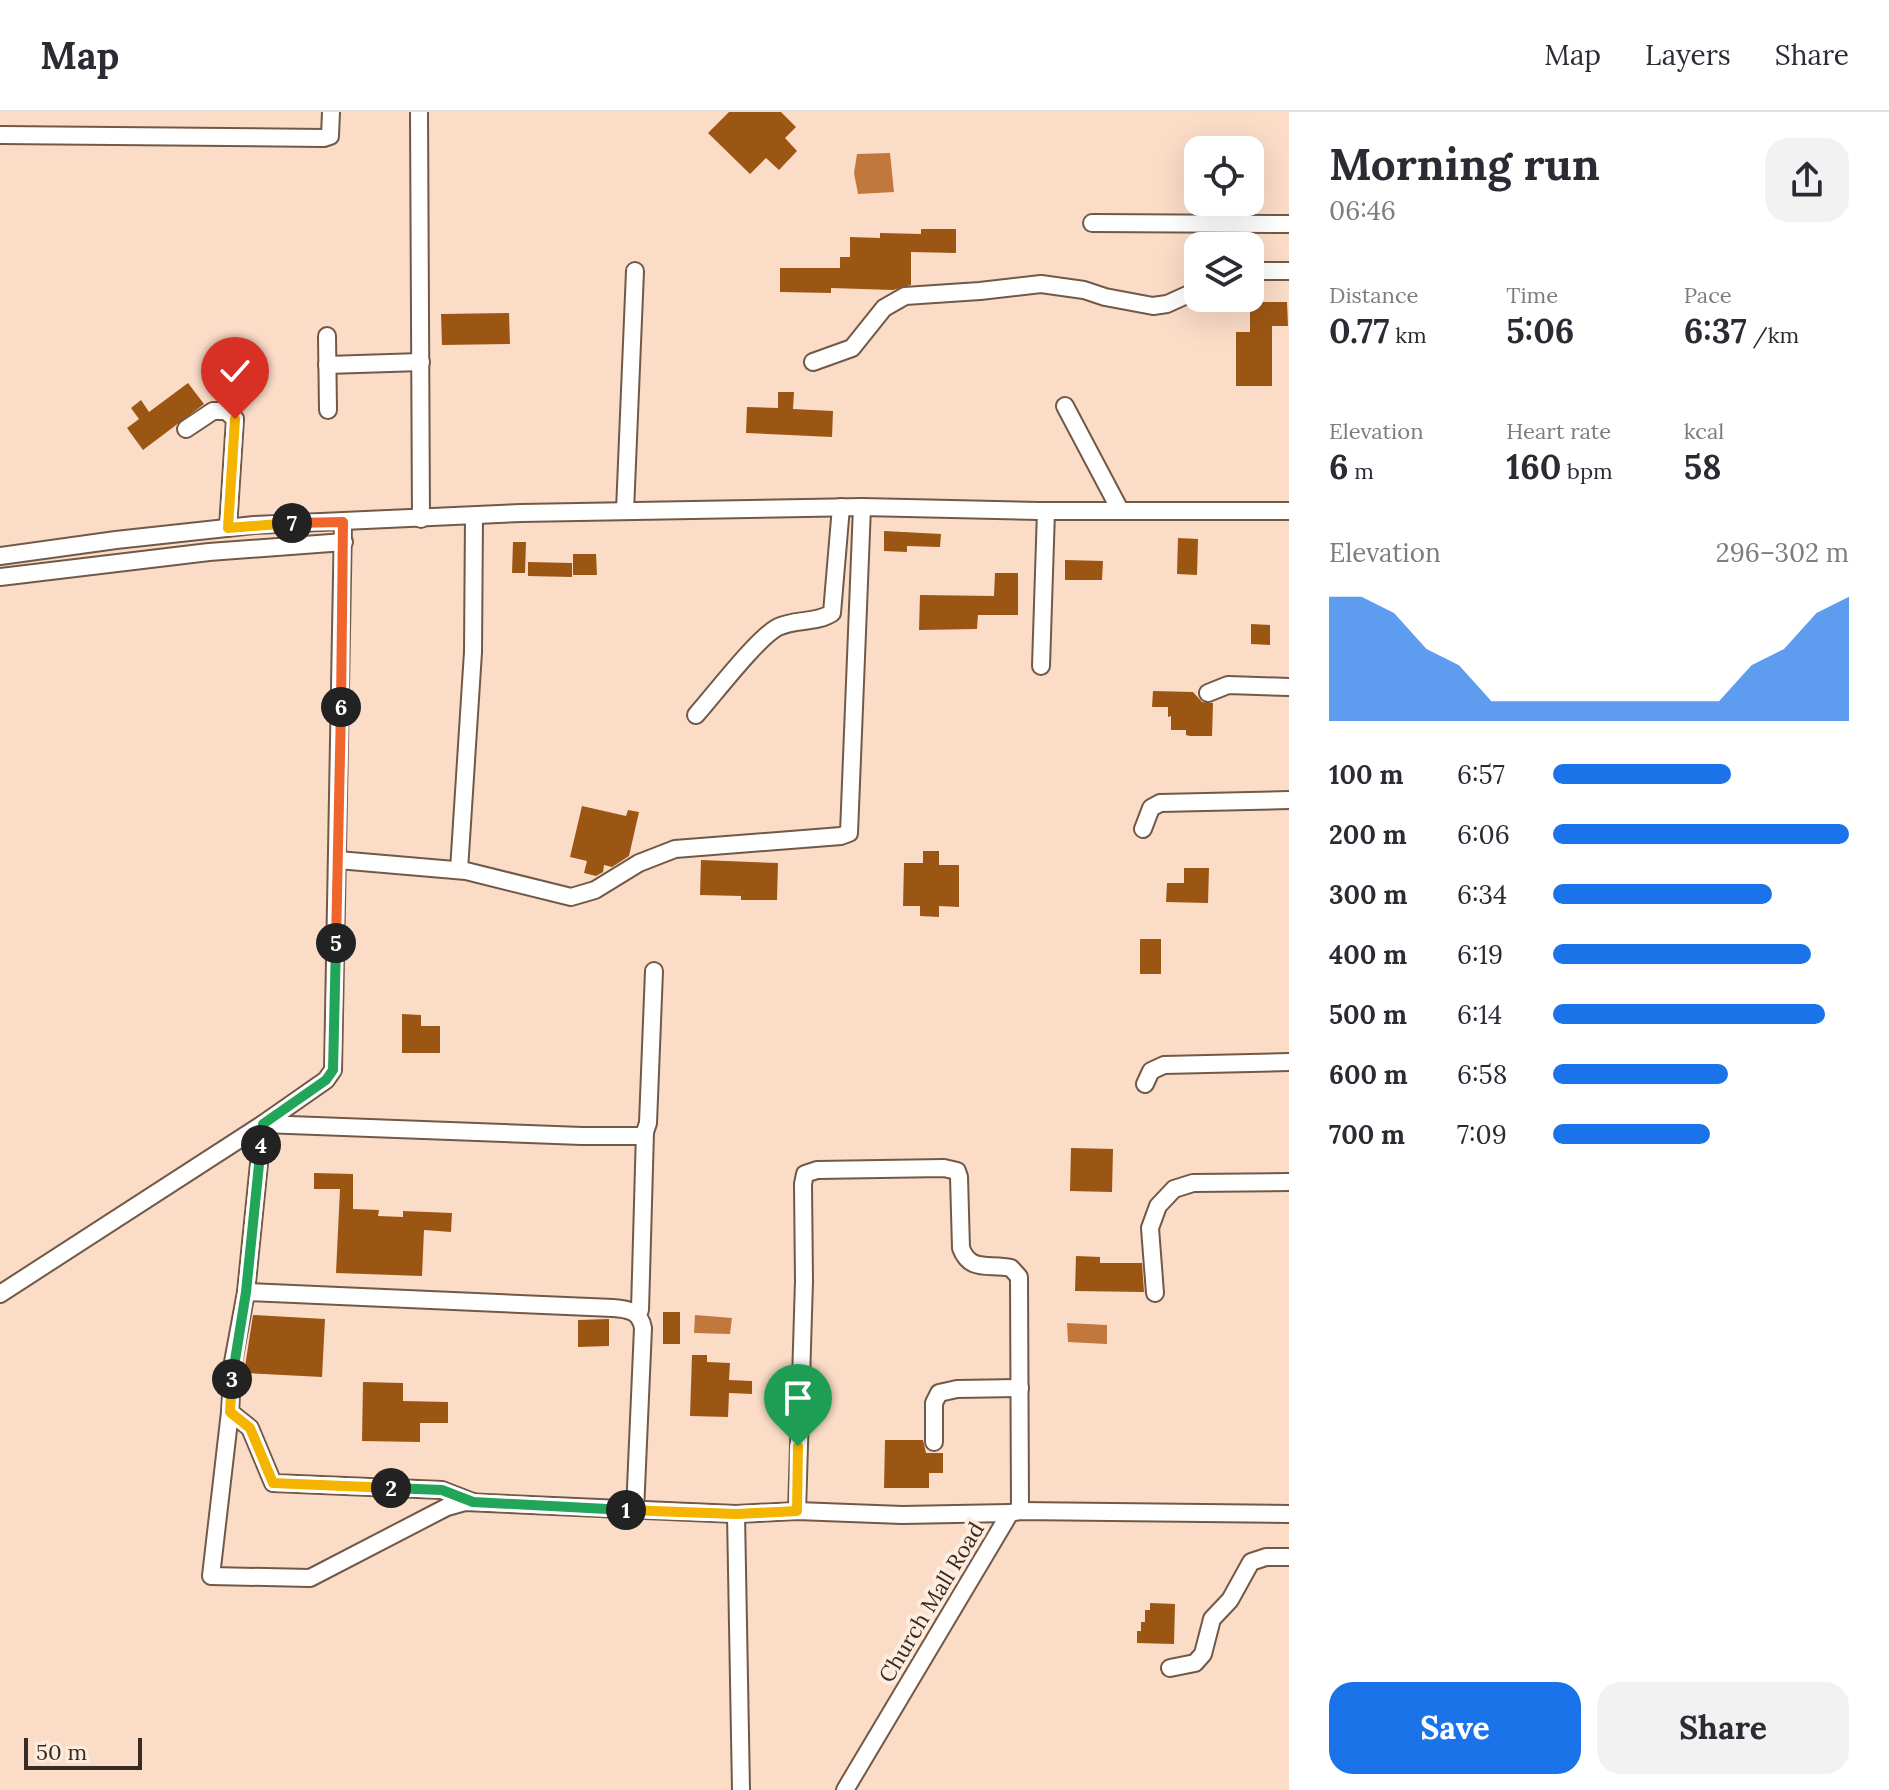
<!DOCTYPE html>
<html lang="en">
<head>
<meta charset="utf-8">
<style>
	body { margin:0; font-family:Lora,serif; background:#f2f2f3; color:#2b2b33; height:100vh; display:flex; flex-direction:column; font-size:30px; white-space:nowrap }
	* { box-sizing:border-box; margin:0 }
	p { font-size:26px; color:#7c7c81 }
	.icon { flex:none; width:44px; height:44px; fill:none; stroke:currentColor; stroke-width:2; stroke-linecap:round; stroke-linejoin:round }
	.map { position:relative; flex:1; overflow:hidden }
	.side { display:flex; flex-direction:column; background:#fff; width:600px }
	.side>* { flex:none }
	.buttons { position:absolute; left:1184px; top:24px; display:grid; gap:16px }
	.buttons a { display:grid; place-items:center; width:80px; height:80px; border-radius:16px; background:#fff; box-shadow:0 8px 32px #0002; font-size:40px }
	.scale { position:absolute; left:24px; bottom:20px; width:118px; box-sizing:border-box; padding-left:8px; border:4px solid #372b23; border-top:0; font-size:22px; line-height:28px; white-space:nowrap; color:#372b23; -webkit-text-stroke:6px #feecdf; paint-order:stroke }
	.pin { position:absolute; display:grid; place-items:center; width:68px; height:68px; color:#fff; margin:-82px -34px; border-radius:50% 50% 50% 0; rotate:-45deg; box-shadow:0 0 8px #0007 }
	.pin .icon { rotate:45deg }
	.km { position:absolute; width:40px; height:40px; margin:-20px; border-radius:50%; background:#222; color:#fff; font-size:22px; line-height:40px; text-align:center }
	.round { display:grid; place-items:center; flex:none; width:84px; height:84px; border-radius:24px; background:#f2f2f3 }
	.overview { display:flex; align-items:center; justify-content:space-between; height:136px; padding:0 40px }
	h1 { font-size:44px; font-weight:700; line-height:60px }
	.figures { display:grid; grid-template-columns:repeat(3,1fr); gap:12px; height:136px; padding:8px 40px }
	.figures div { display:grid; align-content:center }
	.figures b { font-size:34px; font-weight:700 }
	.figures small { font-size:22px; font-weight:400 }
	.figures p { font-size:22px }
	.chart { height:224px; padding:16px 40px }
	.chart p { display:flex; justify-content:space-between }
	.chart svg { width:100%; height:144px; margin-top:8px; fill:#1a73e8; opacity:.7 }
	.button { display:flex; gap:16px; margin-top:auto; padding:16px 40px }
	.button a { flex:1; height:92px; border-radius:24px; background:#1a73e8; color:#fff; font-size:32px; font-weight:700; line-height:92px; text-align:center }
	.button a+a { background:#f2f2f3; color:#2b2b33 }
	ul { padding:0 40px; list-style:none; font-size:26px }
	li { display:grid; grid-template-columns:128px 96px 1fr; align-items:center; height:60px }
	li i { height:20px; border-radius:10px; background:#1a73e8 }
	header { display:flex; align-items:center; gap:48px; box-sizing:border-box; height:112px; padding:0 40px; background:#fff; border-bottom:2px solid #e1e1e2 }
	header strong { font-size:38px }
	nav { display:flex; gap:44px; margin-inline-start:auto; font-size:28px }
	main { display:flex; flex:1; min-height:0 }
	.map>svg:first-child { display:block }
</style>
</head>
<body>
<header>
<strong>Map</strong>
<nav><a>Map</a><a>Layers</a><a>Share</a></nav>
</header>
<main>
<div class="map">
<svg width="1289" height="1678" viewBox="0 0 1289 1678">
	<rect width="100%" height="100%" fill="#fadcc7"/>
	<g fill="#c2783c">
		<path d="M890 41 894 80 858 82 854 61 857 42Z"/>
		<path d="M695 1203 732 1206 730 1222 694 1221Z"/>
		<path d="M1067 1211 1107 1213V1232L1068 1230Z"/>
	</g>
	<g fill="#9c5613">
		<path d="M729 0H781L796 15 785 26 797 39 779 58 766 46 750 62 708 21Z"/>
		<path d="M921 117H956V141L911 140V173L893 178 831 176V181L780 180V156H840V145H850V125L880 126V121L921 122Z"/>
		<path d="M1250 190H1287L1288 214H1272V274H1236V220H1250Z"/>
		<path d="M509 201 510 232 442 233 441 202Z"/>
		<path d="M188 271 204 292 143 338 127 316 139 307 131 296 141 288 149 300Z"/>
		<path d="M778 280H794L793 297 833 299 832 325 746 321 747 295 778 296Z"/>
		<path d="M884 419 941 422 940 435 907 434V440L884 439Z"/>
		<path d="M1178 426 1198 427 1197 463 1177 462Z"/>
		<path d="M513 430H526L525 461H512Z"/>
		<path d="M573 442H596L597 463H573Z"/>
		<path d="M1065 448 1103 449 1102 468H1065Z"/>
		<path d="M528 450 572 451V465L528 464Z"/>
		<path d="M995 461H1018V503H978L977 517 919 518 920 483 994 484Z"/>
		<path d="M1251 512 1270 513V533L1251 532Z"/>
		<path d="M1153 579 1193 580 1202 590 1213 591 1212 624H1190L1186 623V618H1171V604L1168 605V595H1152Z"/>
		<path d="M582 694 626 704 628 698 639 700 629 744 612 755 604 753 603 760 596 764 584 761 587 749 570 745Z"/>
		<path d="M923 739H939V753H959V795L939 794V805L920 804V794H903L904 751H923Z"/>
		<path d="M701 748 778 751 777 788H741V784L700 783Z"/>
		<path d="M1184 756H1209L1208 791 1166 790 1167 771H1184Z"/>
		<rect x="1140" y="827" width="21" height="35"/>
		<path d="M402 902 421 903V914H440V941H402Z"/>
		<path d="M1071 1036 1113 1037 1112 1080 1070 1079Z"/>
		<path d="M314 1061 353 1062V1097L379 1098 378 1104 403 1105V1099L452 1101 451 1120 424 1118 422 1164 336 1161 340 1077H314Z"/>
		<path d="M1076 1144 1100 1145V1151H1142L1144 1180 1075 1179Z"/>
		<rect x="663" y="1200" width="17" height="32"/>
		<path d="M253 1203 325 1207 322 1265 244 1261Z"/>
		<path d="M609 1207V1234L578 1235V1208Z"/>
		<path d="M692 1243H707V1250L730 1251 729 1268 752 1269V1282L729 1281 728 1305 690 1304Z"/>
		<path d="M363 1270 403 1271V1289L448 1290V1311H420V1330L362 1329Z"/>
		<path d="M885 1328H923L926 1341H943V1361H929V1376H884Z"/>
		<path d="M1150 1491 1175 1492 1174 1532 1137 1531V1519H1141V1510H1145V1498H1150Z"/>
	</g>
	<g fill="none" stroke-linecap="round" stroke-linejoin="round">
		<defs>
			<g id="minor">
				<path d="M419 0 421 407"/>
				<path d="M0 23 324 26 330 24 331 0"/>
				<path d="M1092 111 1289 112"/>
				<path d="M1250 159H1289"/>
				<path d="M327 224 328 298"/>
				<path d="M813 250 852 236 884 196 905 184 980 179 1041 172 1084 178 1105 185 1153 194 1167 192 1198 178"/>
				<path d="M327 253 421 250"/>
				<path d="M1065 294 1120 398"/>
				<path d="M186 317 213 299H226L235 307 228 416"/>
				<path d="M625 399 635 159"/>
				<path d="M0 444 116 428 254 413 521 401 862 395 1038 399H1289"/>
				<path d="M0 465 209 440 344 430"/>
				<path d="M1041 554 1046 399"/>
				<path d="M1208 581 1228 573 1289 575"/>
				<path d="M696 603C714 583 757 526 778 515 795 507 817 511 832 501L841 395"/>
				<path d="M1143 717 1151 696 1160 691 1289 688"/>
				<path d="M338 748 466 759 571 785 595 778 639 751 675 737 841 724 849 721 862 395"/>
				<path d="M459 758 473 540 474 404"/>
				<path d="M1145 972 1151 959 1164 953 1289 950"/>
				<path d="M246 1180 613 1196C628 1197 640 1199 643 1216L635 1399"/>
				<path d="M1155 1181 1150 1116 1158 1094 1174 1077 1193 1071 1289 1070"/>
				<path d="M0 1182 263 1012 326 968 333 958 343 410"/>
				<path d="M640 1198 645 1020"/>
				<path d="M230 1300 211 1464 310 1466 447 1395 465 1390 736 1402 797 1399 902 1403 1010 1401"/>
				<path d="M934 1330V1291L939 1281 957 1277 1020 1276"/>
				<path d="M473 1390 442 1378 273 1371 250 1316 230 1300 233 1250 246 1180 263 1012 582 1024H641L645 1020 648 1011 654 859"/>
				<path d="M797 1399 804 1169 803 1072 805 1062 817 1058 944 1056 957 1059 959 1065 961 1136C970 1161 990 1151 1011 1156L1019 1165 1020 1399"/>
				<path d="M736 1402 741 1678"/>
				<path d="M1170 1556 1195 1551 1203 1542 1212 1507 1230 1488 1251 1450 1266 1445H1289"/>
				<path d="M845 1678 1010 1401 1020 1399 1289 1402"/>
			</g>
		</defs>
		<use href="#minor" stroke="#725947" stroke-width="20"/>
		<use href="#minor" stroke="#fff" stroke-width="16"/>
	</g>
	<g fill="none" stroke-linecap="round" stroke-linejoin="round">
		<defs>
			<path id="split-1" d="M626 1398 736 1402 797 1399 798 1334"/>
			<path id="split-2" d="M391 1376 442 1378 473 1390 626 1398"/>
			<path id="split-3" d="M232 1267 230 1300 250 1316 273 1371 391 1376"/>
			<path id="split-4" d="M232 1267 246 1180 261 1033"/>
			<path id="split-5" d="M261 1033 263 1012 326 968 333 958 336 831"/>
			<path id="split-6" d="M336 831 341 595"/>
			<path id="split-7" d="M292 411 343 410 341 595"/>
			<path id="split-8" d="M235 307 228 416 292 411"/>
		</defs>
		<use href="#split-1" stroke="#fff" stroke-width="16"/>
		<use href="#split-2" stroke="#fff" stroke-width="16"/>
		<use href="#split-3" stroke="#fff" stroke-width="16"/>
		<use href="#split-4" stroke="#fff" stroke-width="16"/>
		<use href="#split-5" stroke="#fff" stroke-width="16"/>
		<use href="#split-6" stroke="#fff" stroke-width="16"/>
		<use href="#split-7" stroke="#fff" stroke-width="16"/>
		<use href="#split-8" stroke="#fff" stroke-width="16"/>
		<use href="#split-1" stroke="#f5b400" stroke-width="10"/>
		<use href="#split-2" stroke="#22a559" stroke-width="10"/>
		<use href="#split-3" stroke="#f5b400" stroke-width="10"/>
		<use href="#split-4" stroke="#22a559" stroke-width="10"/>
		<use href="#split-5" stroke="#22a559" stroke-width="10"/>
		<use href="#split-6" stroke="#f0652b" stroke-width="10"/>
		<use href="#split-7" stroke="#f0652b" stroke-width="10"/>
		<use href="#split-8" stroke="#f5b400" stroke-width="10"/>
	</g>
	<g text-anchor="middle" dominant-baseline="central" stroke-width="8" stroke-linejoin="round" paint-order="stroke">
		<g font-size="22" fill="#372b23" stroke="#feecdf">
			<text transform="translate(931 1490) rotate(-59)">Church Mall Road</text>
		</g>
	</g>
</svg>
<div class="buttons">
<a><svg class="icon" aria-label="locate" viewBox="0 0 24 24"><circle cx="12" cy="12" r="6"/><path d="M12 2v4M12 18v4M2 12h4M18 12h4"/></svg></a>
<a><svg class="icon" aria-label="layers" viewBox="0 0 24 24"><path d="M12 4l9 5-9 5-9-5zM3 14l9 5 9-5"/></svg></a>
</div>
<div class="scale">50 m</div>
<div class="pin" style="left:798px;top:1334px;background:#1e9e55"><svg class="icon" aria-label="arrive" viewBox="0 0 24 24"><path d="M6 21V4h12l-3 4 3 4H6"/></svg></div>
<div class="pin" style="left:235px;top:307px;background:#d93025"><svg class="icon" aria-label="check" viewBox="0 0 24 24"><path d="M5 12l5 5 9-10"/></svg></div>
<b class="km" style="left:626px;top:1398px">1</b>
<b class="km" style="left:391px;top:1376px">2</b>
<b class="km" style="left:232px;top:1267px">3</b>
<b class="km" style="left:261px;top:1033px">4</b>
<b class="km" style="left:336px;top:831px">5</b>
<b class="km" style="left:341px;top:595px">6</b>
<b class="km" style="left:292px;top:411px">7</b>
</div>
<section class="side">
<div class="overview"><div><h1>Morning run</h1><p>06:46</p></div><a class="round"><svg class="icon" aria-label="share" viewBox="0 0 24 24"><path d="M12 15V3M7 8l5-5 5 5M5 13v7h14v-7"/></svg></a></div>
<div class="figures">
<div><p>Distance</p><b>0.77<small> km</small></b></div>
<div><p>Time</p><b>5:06</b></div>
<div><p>Pace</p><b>6:37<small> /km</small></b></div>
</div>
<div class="figures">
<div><p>Elevation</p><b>6<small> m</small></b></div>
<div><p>Heart rate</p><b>160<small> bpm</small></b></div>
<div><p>kcal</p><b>58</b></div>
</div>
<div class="chart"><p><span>Elevation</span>296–302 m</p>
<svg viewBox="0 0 160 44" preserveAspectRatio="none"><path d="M0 44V6L10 6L20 11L30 22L40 27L50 38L60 38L70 38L80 38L90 38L100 38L110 38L120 38L130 27L140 22L150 11L160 6V44z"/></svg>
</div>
<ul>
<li><b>100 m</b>6:57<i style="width:60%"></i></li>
<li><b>200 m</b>6:06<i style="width:100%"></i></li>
<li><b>300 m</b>6:34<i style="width:74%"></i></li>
<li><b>400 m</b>6:19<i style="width:87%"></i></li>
<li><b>500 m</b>6:14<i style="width:92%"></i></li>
<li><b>600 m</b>6:58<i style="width:59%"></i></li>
<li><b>700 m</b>7:09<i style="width:53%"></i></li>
</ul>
<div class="button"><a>Save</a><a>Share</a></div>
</section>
</main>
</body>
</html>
